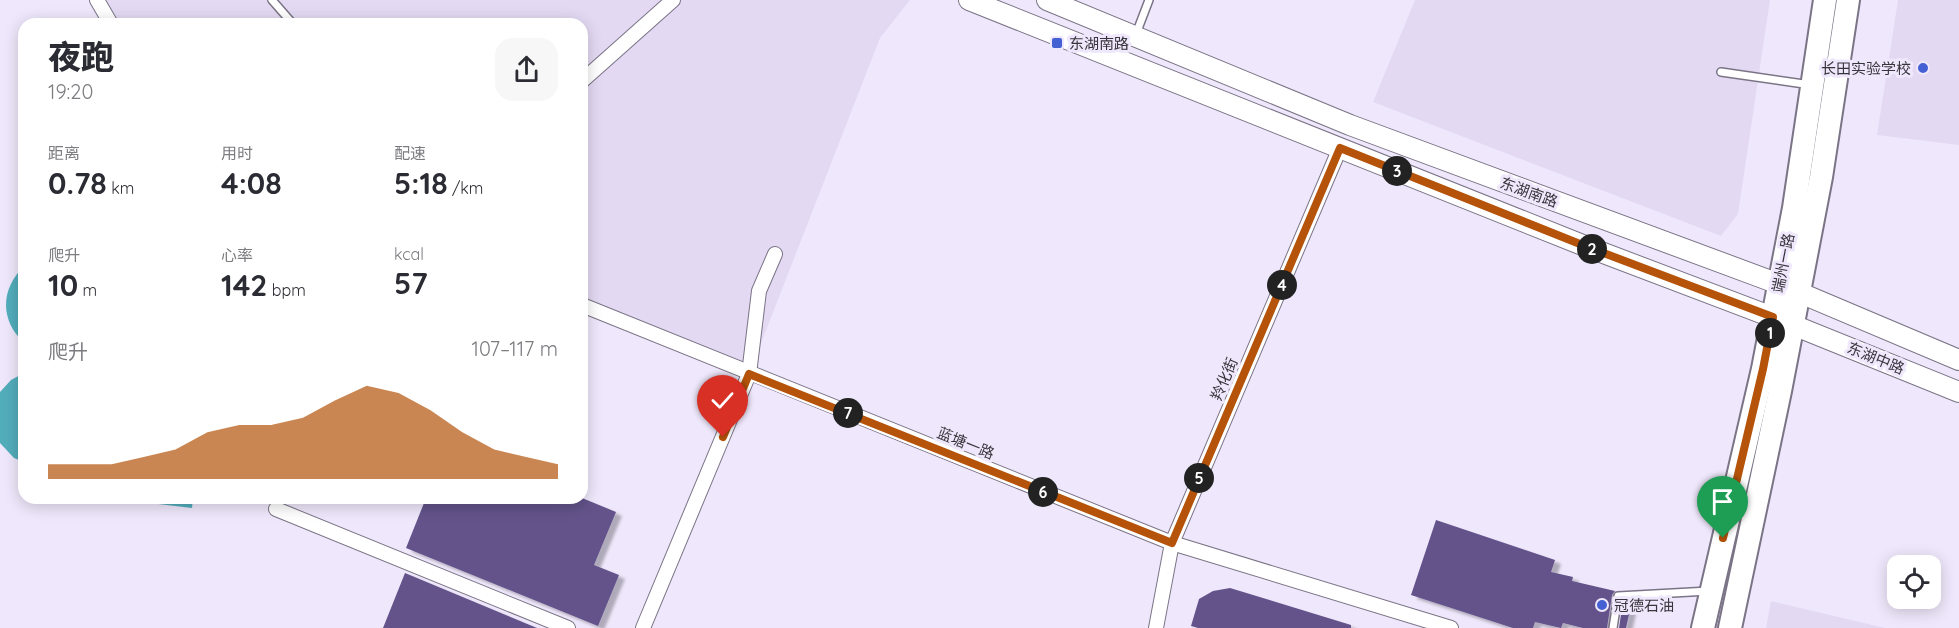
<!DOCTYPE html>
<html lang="zh">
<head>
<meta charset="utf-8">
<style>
	body { margin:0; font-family:Quicksand,"Noto Sans SC",sans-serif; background:#f7f7f7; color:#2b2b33; height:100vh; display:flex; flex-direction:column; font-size:22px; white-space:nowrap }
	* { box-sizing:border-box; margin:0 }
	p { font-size:20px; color:#7c7c81 }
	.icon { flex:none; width:33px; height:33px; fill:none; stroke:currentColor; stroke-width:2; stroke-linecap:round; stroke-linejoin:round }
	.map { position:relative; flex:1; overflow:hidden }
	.side { position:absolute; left:18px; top:18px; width:570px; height:486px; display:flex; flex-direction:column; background:#fff; border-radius:18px; box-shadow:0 3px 15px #0003 }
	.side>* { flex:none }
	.tools { position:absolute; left:1887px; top:555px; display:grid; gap:12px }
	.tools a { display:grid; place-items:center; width:54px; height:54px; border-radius:12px; background:#fff; box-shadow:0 3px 15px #0003; font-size:30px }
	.pin { position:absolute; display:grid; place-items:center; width:51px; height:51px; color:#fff; margin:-62px -26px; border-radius:50% 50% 50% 0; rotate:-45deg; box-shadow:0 0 6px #0007 }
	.pin .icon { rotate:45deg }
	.km { position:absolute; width:30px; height:30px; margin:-15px; border-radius:50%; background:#222; color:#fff; font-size:16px; line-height:30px; text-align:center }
	.round { display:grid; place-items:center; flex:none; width:63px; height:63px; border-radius:18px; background:#f7f7f7 }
	.head { display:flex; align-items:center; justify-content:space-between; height:102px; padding:0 30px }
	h1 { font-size:33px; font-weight:800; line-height:45px }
	.metrics { display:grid; grid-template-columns:repeat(3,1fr); gap:9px; height:102px; padding:6px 30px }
	.metrics div { display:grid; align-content:center }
	.metrics b { font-size:30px; font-weight:800 }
	.metrics small { font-size:16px; font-weight:400 }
	.metrics p { font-size:16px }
	.chart { height:168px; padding:12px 30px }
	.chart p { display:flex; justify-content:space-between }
	.chart svg { width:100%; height:108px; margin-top:6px; fill:#b45309; opacity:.7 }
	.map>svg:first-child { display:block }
</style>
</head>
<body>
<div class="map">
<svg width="1959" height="628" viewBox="0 0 1959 628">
	<defs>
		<filter id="shadow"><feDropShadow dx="6" dy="4" stdDeviation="1.5" flood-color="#0004"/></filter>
	</defs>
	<rect width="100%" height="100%" fill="#efe8fc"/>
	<g fill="#e3d9f3">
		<path d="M97 0H910L880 38 749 374 582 305V24H111Z"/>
		<path d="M1415 0H1770L1738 214 1721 236 1373 102Z"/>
		<path d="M1898 0H1959V145L1877 135Z"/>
		<path d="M1771 601 1885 628H1766Z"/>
	</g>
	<g fill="#52adbb">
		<path d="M24 266V343C0 320 0 290 24 266Z"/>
		<path d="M24 373V462L14 458 0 443V392L11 380Z"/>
		<path d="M108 498H193L192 508Z"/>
	</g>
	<g fill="#63538a" filter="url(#shadow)">
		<path d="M426 498H582L616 512 594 565 619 575 598 626 406 548Z"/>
		<path d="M1436 520 1555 560 1551 572 1573 577 1572 581 1615 591 1612 595 1607 628H1583L1563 623 1561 628 1535 622 1533 628H1513L1411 595Z"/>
		<path d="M405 573 537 628H383Z"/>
		<path d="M1230 588 1351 625V628H1198L1191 626 1199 599 1213 591Z"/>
		<path d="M1623 601H1632L1626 628H1619Z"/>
	</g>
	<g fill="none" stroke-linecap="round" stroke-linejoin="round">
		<defs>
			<g id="service">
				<path d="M272 0 293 24"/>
				<path d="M1136 34 1149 0"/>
				<path d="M1721 72 1811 85"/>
				<path d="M1613 628 1618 596 1709 591"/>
			</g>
			<g id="minor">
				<path d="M97 0 111 24"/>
				<path d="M582 81 673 0"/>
				<path d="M582 305 1172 543 1451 628"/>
				<path d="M276 509 568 628"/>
				<path d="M643 628 749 374 759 291 775 254"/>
				<path d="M1156 628 1172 543 1340 148"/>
			</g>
			<g id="secondary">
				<path d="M969 0 1585 246 1793 325 1959 392"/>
				<path d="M1047 0 1350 125 1779 284 1959 360"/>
			</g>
			<g id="primary">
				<path d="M1703 628 1763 369 1794 208 1825 0"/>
				<path d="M1730 628 1780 391 1821 177 1848 0"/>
			</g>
		</defs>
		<use href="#service" stroke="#7b7486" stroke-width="10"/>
		<use href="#minor" stroke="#7b7486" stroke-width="16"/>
		<use href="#secondary" stroke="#7b7486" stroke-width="22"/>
		<use href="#primary" stroke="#7b7486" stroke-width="26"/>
		<use href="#service" stroke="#fff" stroke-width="7"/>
		<use href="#minor" stroke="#fff" stroke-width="14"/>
		<use href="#secondary" stroke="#fff" stroke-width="20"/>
		<use href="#primary" stroke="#fff" stroke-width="22"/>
	</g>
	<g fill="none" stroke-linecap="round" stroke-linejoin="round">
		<defs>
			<path id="route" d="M723 437 749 374 1172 543 1340 148 1585 246 1773 317 1763 369 1723 538"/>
		</defs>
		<use href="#route" stroke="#fff" stroke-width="12"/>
		<use href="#route" stroke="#b45309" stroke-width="8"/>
	</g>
	<g fill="#4560d3" stroke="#efe8fc" stroke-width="2">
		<rect x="1051" y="37" width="12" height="12" rx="3"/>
		<circle cx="1923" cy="68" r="6"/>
		<circle cx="1602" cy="605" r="6"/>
	</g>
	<g text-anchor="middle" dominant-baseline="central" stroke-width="6" stroke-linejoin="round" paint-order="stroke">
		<g font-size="15" fill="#37353c" stroke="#efe8fc" text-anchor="start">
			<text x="1069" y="43">东湖南路</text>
			<text x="1911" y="68" text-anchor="end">长田实验学校</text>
			<text x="1614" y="605">冠德石油</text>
		</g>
		<g font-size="15" fill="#37353c" stroke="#efe8fc">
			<text transform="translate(1529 192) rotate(20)">东湖南路</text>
			<text transform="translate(1783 263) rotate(-79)">端州一路</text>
			<text transform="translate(1876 358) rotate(22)">东湖中路</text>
			<text transform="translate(1224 379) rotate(-67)">羚化街</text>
			<text transform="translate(966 443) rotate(22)">蓝塘一路</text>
		</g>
	</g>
</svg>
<div class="tools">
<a><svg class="icon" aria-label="locate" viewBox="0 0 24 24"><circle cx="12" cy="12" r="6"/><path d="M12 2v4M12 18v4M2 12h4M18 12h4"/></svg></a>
</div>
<div class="pin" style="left:1723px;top:538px;background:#1e9e55"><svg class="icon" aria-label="arrive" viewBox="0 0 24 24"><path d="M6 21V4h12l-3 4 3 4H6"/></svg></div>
<div class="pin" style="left:723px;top:437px;background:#d93025"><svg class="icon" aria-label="check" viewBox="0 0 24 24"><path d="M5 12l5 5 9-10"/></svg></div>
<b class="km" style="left:1770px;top:333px">1</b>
<b class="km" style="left:1592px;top:249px">2</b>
<b class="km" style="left:1397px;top:171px">3</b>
<b class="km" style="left:1282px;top:285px">4</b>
<b class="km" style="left:1199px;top:478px">5</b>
<b class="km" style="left:1043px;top:492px">6</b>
<b class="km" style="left:848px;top:413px">7</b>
<section class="side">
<div class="head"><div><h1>夜跑</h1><p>19:20</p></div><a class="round"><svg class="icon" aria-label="share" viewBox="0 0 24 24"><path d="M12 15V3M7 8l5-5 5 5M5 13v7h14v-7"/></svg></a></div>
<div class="metrics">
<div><p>距离</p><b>0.78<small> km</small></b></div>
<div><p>用时</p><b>4:08</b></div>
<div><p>配速</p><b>5:18<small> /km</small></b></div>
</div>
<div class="metrics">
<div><p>爬升</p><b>10<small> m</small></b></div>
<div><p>心率</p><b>142<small> bpm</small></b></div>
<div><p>kcal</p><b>57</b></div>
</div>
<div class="chart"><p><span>爬升</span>107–117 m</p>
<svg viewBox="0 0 160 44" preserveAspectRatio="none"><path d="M0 44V38L10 38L20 38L30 35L40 32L50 25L60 22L70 22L80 19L90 12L100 6L110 9L120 16L130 25L140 32L150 35L160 38V44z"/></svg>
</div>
</section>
</div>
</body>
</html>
